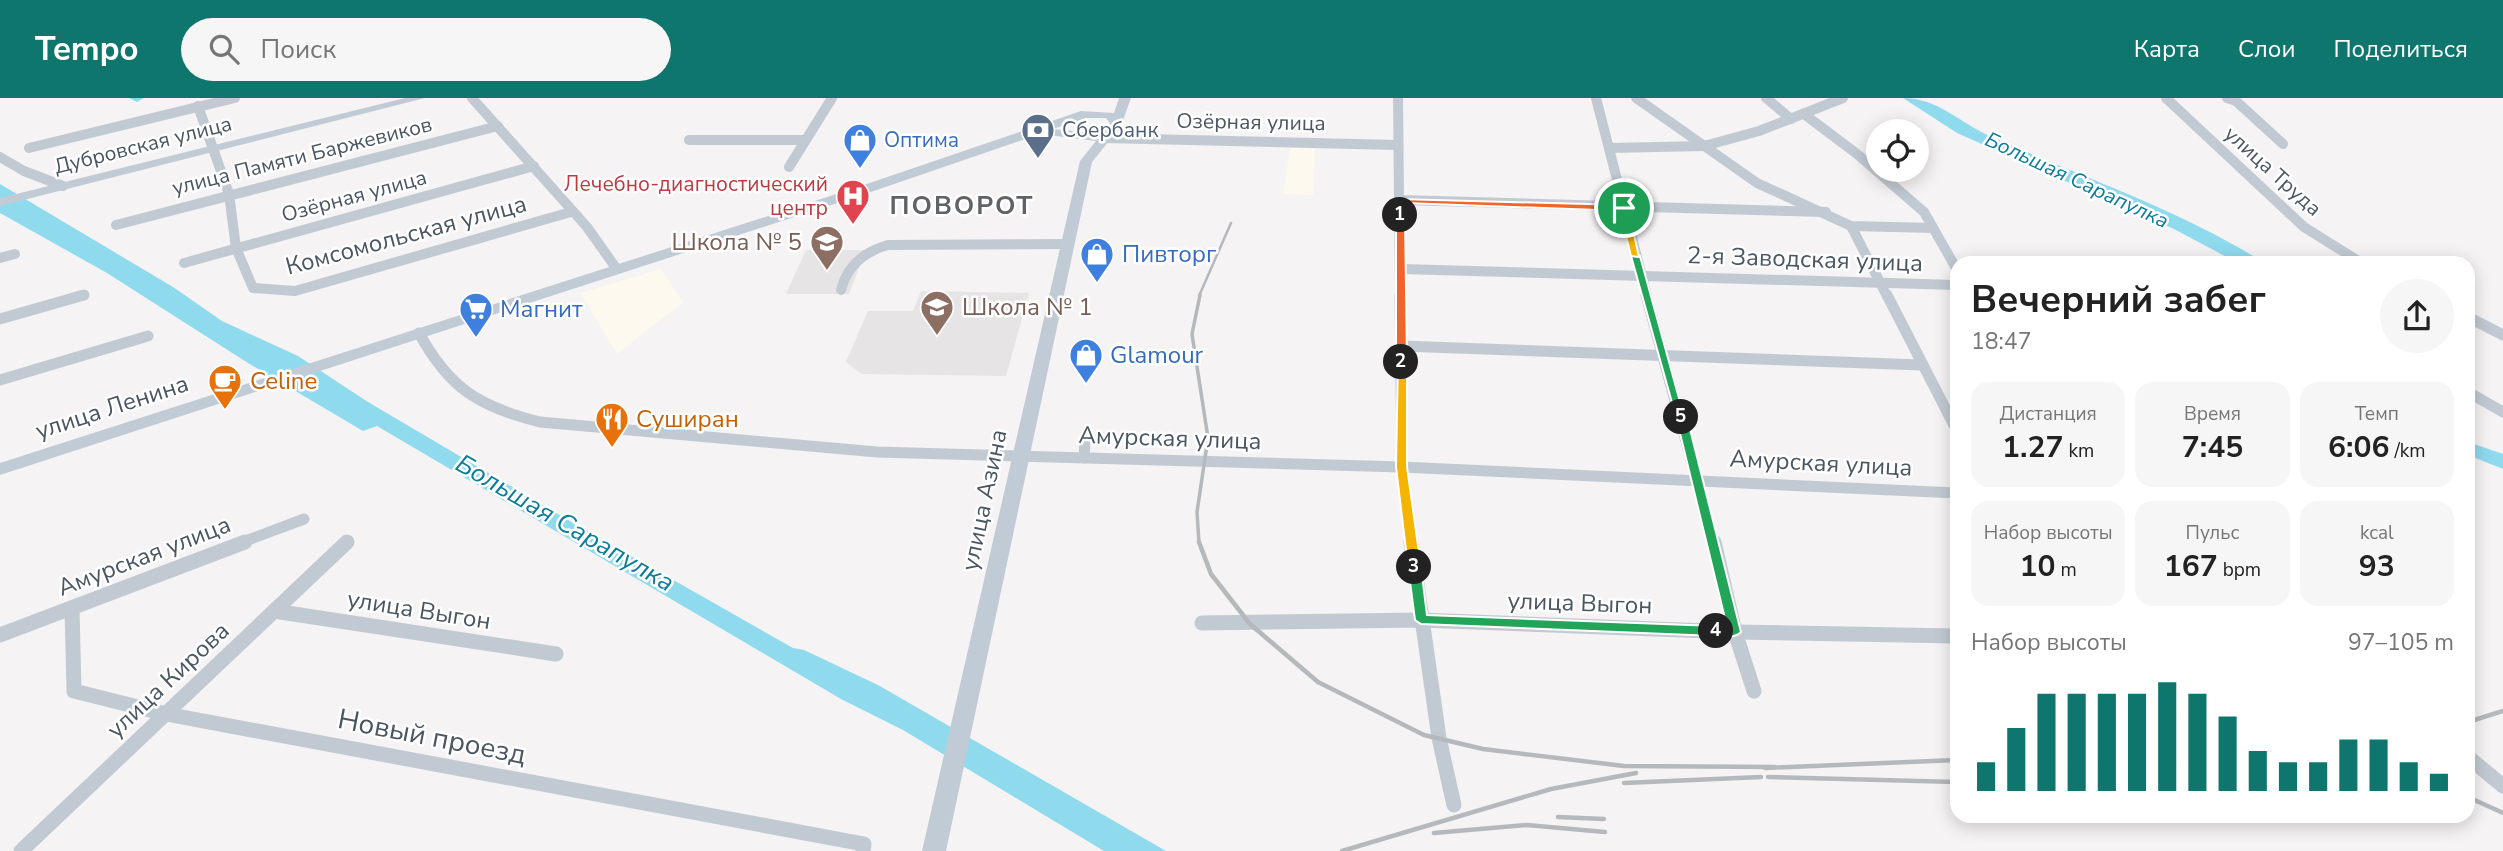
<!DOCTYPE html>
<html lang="ru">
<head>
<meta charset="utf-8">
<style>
	body { margin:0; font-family:"Nunito Sans",sans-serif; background:#f6f6f6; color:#222; height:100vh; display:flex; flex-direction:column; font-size:26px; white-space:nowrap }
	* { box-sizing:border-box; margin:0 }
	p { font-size:23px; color:#767676 }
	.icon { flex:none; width:38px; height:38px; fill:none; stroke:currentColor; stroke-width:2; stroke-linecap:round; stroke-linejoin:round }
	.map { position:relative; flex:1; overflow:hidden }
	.details { position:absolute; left:1950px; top:158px; width:525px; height:567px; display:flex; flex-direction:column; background:#fff; border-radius:21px; box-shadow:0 4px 18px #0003 }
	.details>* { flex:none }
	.fabs { position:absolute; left:1866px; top:21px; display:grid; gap:14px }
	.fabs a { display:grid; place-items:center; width:63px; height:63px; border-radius:50%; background:#fff; box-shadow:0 4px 18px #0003; font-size:35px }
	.pin { position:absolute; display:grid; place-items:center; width:60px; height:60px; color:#fff; margin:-30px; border:4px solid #fff; border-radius:50%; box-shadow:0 2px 7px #0007 }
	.km { position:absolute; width:35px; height:35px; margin:-18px; border-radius:50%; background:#222; color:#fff; font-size:19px; line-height:35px; text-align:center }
	.round { display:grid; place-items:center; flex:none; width:74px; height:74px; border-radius:37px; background:#f6f6f6 }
	.head { display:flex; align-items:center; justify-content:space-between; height:119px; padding:0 21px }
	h1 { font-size:38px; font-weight:700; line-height:52px }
	.metrics { display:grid; grid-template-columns:repeat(3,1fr); gap:10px; height:119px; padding:7px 21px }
	.metrics div { display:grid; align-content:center; border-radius:18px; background:#f6f6f6; text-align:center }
	.metrics b { font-size:30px; font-weight:700 }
	.metrics small { font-size:19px; font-weight:400 }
	.metrics p { font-size:19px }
	.chart { height:196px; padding:14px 21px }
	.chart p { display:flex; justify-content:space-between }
	.chart svg { width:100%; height:126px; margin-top:7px; stroke:#0f766e; stroke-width:6 }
	header { display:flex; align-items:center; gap:42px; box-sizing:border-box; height:98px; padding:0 35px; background:#0f766e; color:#fff }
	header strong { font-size:33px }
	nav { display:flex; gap:38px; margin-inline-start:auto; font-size:24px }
	.search { width:490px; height:63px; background:#f6f6f6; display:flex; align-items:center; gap:18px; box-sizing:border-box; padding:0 24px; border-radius:38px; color:#767676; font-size:26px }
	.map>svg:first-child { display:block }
</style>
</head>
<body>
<header>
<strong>Tempo</strong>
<div class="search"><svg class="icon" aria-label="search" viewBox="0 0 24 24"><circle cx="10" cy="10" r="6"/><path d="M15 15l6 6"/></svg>Поиск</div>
<nav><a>Карта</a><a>Слои</a><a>Поделиться</a></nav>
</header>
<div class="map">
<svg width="2503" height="753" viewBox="0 0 2503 753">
	<rect width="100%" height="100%" fill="#f5f3f3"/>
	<g fill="#fdf9ef">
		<path d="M1290 49 1315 51 1313 97 1283 96Z"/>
		<path d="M661 171 683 204 617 256 580 195Z"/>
	</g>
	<g fill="#e6e4e5">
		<path d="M806 152H866L849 196H786Z"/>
		<path d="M921 193 1029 195 1006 278 862 276 846 264 868 213H913Z"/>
	</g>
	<g fill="#90daee">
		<path d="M1903 0C1938 0 1960 25 1990 38 2081 79 2178 111 2263 164H2236L2174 131 1957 35Z"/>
		<path d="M0 86 173 189 222 223 298 258 368 304 580 429 793 550 804 552 878 587 1166 753H1104L903 632 841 601 377 328 363 333 248 265 107 175 0 115Z"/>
		<path d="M2468 344 2503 356V371L2468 357Z"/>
	</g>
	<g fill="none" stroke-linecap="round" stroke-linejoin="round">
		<path fill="#90daee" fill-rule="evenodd" d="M129 0H144L137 4Z"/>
		<g stroke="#c1cad2" stroke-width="10">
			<path d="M472 0 587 129 616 170"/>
			<path d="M1398 0 1400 198"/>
			<path d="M1596 0 1647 198"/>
			<path d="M1636 0 1757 85 1851 128 1933 130"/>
			<path d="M1766 0 1791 21"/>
			<path d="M2166 0 2304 129 2360 164"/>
			<path d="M2227 0 2236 3 2283 46"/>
			<path d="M198 8 229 96 236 150 253 190 295 193 571 114"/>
			<path d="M1804 16 1857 56 1924 114 1956 170"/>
			<path d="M1104 40 1398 47"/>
			<path d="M689 42H804"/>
			<path d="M29 50 235 0"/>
			<path d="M1609 50 1704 48 1759 33 1843 0"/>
			<path d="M0 59 24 73 63 88"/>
			<path d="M789 69 832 0"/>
			<path d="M1401 102 1826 114"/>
			<path d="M116 127 498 28"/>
			<path d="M1851 128 1887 198"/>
			<path d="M0 160 15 156"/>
			<path d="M184 165 534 68"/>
			<path d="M1401 171 1956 187"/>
			<path d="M841 192C847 168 863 154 888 147L1067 146"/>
			<path d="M79 198 84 197"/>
		</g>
		<g stroke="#c1cad2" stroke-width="11">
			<path d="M1400 197 1402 369 1411 445"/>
			<path d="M1646 197 1714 445"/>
			<path d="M1887 197 1956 331"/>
			<path d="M2468 219 2503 237"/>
			<path d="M0 221 84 197"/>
			<path d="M419 235C449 290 479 309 540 324L877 354 1402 369 1956 395"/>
			<path d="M1402 248 1922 267"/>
			<path d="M0 282 148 238"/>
			<path d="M2468 294 2503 314"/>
			<path d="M1084 360 1085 342"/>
			<path d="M240 445 304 421"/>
		</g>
		<g stroke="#c1cad2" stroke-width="15">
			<path d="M1411 444 1439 640 1454 707"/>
			<path d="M1714 444 1735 534 1754 593"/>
			<path d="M72 510 74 593 166 616 864 746 863 753"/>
			<path d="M274 513 556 556"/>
			<path d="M1202 525 1421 522 1735 534 1956 538"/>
			<path d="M0 537 245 444"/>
			<path d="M2468 659 2503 688"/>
			<path d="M21 753 347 444"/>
		</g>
		<g fill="#c1cbd6" fill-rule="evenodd">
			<path d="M405 0H425L0 108V100Z"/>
			<path d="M1119 0H1131L1121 28 1092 64 946 753H922L1080 63 1096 43 1040 36 865 96 0 377V365L855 90 1081 13 1114 15ZM1086 20H1106L1110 25 1102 36 1053 31Z"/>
		</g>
		<path stroke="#b5b8bd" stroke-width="2.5" d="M1199 198 1231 125"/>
		<path stroke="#b5b8bd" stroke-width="3.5" d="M1199 445 1197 414 1208 340 1192 236 1200 197"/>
		<g stroke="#b5b8bd" stroke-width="4.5">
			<path d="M1199 444 1211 476 1250 526 1318 584 1424 637 1483 651 1624 668 1775 669"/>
			<path d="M2468 624 2503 613"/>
			<path d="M1765 670 1956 662"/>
			<path d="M1768 679 1956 684"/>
			<path d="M1624 685 1761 679"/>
			<path d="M2468 699 2503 715"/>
			<path d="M1558 719 1604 721"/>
			<path d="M1434 735 1527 727 1605 734"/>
			<path d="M1342 753 1551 691 1636 675"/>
		</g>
	</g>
	<path fill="#f0652b" stroke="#fff" stroke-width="2" d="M1398 101 1624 107 1628 110 1624 113 1405 105V117L1400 120 1396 117Z"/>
	<path fill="#f0652b" stroke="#fff" stroke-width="2" d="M1400 114 1405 117 1407 264 1401 267 1396 264V117Z"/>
	<path fill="#f5b400" stroke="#fff" stroke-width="2" d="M1398 262 1407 264V369L1421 469 1414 473 1408 469 1396 369Z"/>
	<path fill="#22a559" stroke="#fff" stroke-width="2" d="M1414 465 1421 469 1427 517 1716 528 1722 533 1716 538 1421 526 1415 522 1408 469Z"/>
	<path fill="#22a559" stroke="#fff" stroke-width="2" d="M1681 316 1687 319 1741 534C1735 541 1716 540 1709 533L1716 528 1727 529 1676 319Z"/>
	<path fill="#22a559" stroke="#fff" stroke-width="2" d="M1636 155 1640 158 1685 322 1676 319 1631 158Z"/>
	<path fill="#f5b400" stroke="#fff" stroke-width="2" d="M1624 107 1628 110 1639 159 1631 158 1619 110Z"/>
	<defs>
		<symbol id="bank-pin" viewBox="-11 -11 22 30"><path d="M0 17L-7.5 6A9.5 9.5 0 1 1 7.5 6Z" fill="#5c6f8a" stroke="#fff"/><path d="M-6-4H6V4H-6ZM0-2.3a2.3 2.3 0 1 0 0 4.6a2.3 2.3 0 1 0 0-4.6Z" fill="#fff"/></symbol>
		<symbol id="shop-pin" viewBox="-11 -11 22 30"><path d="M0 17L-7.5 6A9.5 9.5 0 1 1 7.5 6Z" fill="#3f7fe0" stroke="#fff"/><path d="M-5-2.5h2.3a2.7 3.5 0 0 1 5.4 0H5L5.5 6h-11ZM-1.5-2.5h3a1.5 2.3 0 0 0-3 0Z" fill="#fff"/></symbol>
		<symbol id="hospital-pin" viewBox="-11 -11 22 30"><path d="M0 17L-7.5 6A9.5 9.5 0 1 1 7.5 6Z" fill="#e0444e" stroke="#fff"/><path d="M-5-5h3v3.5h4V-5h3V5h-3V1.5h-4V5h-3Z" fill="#fff"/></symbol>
		<symbol id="school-pin" viewBox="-11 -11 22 30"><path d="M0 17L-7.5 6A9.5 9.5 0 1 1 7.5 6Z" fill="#8d6e63" stroke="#fff"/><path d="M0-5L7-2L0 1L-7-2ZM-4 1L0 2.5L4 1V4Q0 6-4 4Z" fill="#fff"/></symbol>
		<symbol id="supermarket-pin" viewBox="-11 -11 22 30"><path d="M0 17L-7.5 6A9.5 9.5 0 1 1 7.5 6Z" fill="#3f7fe0" stroke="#fff"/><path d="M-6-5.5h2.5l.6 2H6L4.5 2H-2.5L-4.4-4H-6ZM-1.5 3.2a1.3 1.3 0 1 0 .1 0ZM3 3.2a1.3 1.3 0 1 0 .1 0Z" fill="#fff"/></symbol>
		<symbol id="cafe-pin" viewBox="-11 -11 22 30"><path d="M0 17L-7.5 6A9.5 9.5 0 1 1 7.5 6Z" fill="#e8710a" stroke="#fff"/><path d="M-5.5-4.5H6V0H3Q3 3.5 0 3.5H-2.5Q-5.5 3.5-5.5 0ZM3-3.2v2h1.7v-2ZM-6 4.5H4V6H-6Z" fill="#fff"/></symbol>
		<symbol id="restaurant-pin" viewBox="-11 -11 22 30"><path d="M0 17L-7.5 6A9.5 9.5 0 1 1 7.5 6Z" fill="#e8710a" stroke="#fff"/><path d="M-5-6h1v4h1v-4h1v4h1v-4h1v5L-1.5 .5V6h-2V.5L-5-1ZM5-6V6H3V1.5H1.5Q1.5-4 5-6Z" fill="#fff"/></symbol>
	</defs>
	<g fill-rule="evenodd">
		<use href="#bank-pin" x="1019" y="13" width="38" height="52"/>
		<use href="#shop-pin" x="841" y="23" width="38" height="52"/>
		<use href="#hospital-pin" x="834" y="79" width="38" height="52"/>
		<use href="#school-pin" x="808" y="125" width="38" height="52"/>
		<use href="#shop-pin" x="1078" y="137" width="38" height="52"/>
		<use href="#school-pin" x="918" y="190" width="38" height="52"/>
		<use href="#supermarket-pin" x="457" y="192" width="38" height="52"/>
		<use href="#shop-pin" x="1067" y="238" width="38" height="52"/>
		<use href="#cafe-pin" x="206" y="264" width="38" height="52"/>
		<use href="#restaurant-pin" x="593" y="302" width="38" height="52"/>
	</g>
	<g text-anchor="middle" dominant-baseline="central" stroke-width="5" stroke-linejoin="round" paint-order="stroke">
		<g font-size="21" fill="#4a5661" stroke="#fff">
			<text transform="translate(1251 24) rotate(1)">Озёрная улица</text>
			<text transform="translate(143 47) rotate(-14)">Дубровская улица</text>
			<text transform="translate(302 58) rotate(-14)">улица Памяти Баржевиков</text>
			<text transform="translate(2273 73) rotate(42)">улица Труда</text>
			<text transform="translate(354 98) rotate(-15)">Озёрная улица</text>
		</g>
		<g font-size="21" fill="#4e5e75" stroke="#fff" text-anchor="start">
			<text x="1062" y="32">Сбербанк</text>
		</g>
		<g font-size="21" fill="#366cbe" stroke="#fff" text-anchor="start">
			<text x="884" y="42">Оптима</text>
		</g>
		<g font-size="21" font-style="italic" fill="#0c7c9b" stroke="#fff">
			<text transform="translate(2077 82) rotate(25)">Большая Сарапулка</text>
		</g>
		<g font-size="21" fill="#be3a42" stroke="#fff" text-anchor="end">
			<text x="828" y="86">Лечебно-диагностический<tspan x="828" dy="24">центр</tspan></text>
		</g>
		<g font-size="24" fill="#4a5661" stroke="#fff">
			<text transform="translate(406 137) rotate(-15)">Комсомольская улица</text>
			<text transform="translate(1805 161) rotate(2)">2-я Заводская улица</text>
			<text transform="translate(112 309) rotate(-18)">улица Ленина</text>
			<text transform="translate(1170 340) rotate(2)">Амурская улица</text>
			<text transform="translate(1821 365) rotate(3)">Амурская улица</text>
			<text transform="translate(984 402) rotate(-78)">улица Азина</text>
			<text transform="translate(144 458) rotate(-21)">Амурская улица</text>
			<text transform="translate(1580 505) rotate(2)">улица Выгон</text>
			<text transform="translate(419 512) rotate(9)">улица Выгон</text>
			<text transform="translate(168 582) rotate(-43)">улица Кирова</text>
		</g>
		<g font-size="24" fill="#785e54" stroke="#fff" text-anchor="end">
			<text x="802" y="144">Школа № 5</text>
			<text x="962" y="209" text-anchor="start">Школа № 1</text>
		</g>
		<g font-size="24" fill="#366cbe" stroke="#fff" text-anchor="start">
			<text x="1122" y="156">Пивторг</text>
			<text x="500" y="211">Магнит</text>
			<text x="1110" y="257">Glamour</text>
		</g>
		<g font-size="24" fill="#c56008" stroke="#fff" text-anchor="start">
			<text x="250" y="283">Celine</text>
			<text x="636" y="321">Суширан</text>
		</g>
		<g font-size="26" font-weight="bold" letter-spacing="2" fill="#5f6368" stroke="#fff">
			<text x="962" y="107">ПОВОРОТ</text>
		</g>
		<g font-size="26" font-style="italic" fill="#0c7c9b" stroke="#fff">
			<text transform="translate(565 425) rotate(30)">Большая Сарапулка</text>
		</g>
		<g font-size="28" fill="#4a5661" stroke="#fff">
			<text transform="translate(432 639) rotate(11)">Новый проезд</text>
		</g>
	</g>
</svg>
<div class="fabs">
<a><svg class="icon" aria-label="locate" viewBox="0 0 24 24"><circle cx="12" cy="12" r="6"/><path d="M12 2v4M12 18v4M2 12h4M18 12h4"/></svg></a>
</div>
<div class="pin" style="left:1624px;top:110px;background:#1e9e55"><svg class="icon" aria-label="arrive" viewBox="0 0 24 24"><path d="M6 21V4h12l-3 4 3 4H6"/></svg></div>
<b class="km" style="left:1400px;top:117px">1</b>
<b class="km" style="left:1401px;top:264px">2</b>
<b class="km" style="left:1414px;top:469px">3</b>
<b class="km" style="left:1716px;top:533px">4</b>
<b class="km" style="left:1681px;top:319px">5</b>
<section class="details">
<div class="head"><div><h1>Вечерний забег</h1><p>18:47</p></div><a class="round"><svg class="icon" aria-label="share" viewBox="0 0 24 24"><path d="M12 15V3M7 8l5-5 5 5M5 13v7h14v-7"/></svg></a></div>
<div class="metrics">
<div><p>Дистанция</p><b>1.27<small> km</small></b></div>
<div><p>Время</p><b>7:45</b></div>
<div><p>Темп</p><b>6:06<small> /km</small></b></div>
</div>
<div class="metrics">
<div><p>Набор высоты</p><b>10<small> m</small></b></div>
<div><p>Пульс</p><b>167<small> bpm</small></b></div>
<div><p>kcal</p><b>93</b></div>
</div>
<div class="chart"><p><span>Набор высоты</span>97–105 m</p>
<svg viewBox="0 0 160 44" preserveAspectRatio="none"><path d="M5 44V34M15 44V22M25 44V10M35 44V10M45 44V10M55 44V10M65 44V6M75 44V10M85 44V18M95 44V30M105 44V34M115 44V34M125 44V26M135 44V26M145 44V34M155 44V38"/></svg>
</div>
</section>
</div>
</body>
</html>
